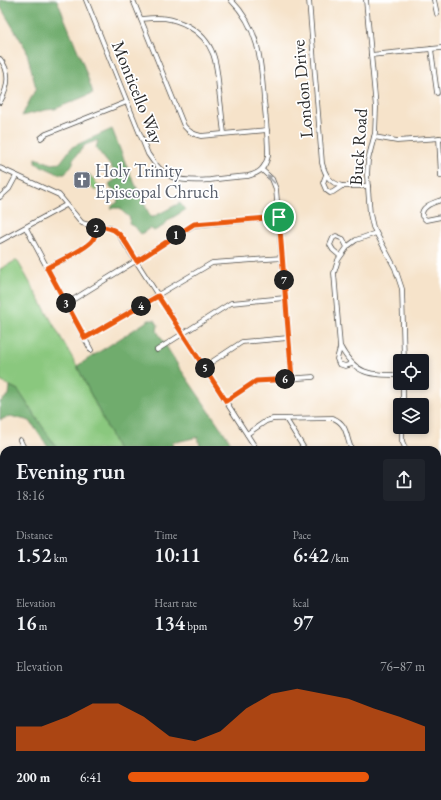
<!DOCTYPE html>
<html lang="en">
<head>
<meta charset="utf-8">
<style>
	body { margin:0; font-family:"EB Garamond",serif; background:#20242c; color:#f1f3f6; height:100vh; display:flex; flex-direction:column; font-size:15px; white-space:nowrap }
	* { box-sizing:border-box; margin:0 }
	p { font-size:13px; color:#9ea1a6 }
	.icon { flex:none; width:22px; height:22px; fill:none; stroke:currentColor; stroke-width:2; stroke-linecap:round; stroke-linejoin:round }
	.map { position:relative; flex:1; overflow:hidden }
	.drawer { position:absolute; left:0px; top:446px; width:441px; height:354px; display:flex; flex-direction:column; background:#171b24; border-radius:12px 12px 0 0; box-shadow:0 2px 6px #0003 }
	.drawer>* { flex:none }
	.buttons { position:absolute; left:393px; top:354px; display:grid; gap:8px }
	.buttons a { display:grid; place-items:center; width:36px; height:36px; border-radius:4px; background:#171b24; box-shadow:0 2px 6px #0003; font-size:20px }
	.pin { position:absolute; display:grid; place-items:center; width:34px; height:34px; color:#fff; margin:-17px; border:2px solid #fff; border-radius:50%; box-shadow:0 1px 4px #0007 }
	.km { position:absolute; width:20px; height:20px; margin:-10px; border-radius:50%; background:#222; color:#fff; font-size:11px; line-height:20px; text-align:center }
	.round { display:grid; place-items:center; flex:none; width:42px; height:42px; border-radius:4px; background:#20242c }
	.overview { display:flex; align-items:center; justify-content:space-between; height:68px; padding:0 16px }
	h1 { font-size:22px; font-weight:600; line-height:30px }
	.metrics { display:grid; grid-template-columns:repeat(3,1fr); gap:6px; height:68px; padding:4px 16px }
	.metrics div { display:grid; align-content:center }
	.metrics b { font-size:20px; font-weight:600 }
	.metrics small { font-size:11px; font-weight:400 }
	.metrics p { font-size:11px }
	.chart { height:112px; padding:8px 16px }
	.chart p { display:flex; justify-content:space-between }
	.chart svg { width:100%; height:72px; margin-top:4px; fill:#ea580c; opacity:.7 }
	ul { padding:0 16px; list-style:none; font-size:13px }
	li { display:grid; grid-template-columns:64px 48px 1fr; align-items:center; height:30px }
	li i { height:10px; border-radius:5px; background:#ea580c }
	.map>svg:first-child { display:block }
</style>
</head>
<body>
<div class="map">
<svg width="441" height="800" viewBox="0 0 441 800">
	<rect width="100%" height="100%" fill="#fff"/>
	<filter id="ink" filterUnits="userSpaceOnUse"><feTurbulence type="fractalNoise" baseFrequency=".025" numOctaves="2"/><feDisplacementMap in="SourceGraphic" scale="8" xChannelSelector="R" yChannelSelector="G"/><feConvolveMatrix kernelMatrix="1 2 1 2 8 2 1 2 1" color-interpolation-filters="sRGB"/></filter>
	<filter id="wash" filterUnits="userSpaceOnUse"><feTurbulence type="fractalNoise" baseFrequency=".012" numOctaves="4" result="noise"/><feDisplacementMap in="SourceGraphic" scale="16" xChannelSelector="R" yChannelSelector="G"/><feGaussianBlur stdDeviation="0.9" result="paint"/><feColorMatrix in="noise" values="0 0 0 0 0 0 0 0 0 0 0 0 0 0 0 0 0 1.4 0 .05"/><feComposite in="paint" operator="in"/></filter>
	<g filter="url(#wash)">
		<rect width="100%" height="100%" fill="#f6e3ca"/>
		<g fill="#8ac87e" stroke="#5a7a54">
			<path d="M89 174 99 187 95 191 87 180 84 178Z"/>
			<path d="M17 260 77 366 118 450H58L18 390 0 381V269Z"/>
			<path d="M4 556V633L0 635V558Z"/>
		</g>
		<g fill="#6fac6d" stroke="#4d6c4c">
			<path d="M0 0H57L82 61 93 93 55 109 45 110 22 116 36 88 26 49 0 6Z"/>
			<path d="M112 129 127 167 151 218 180 203 185 210 167 221 165 225 154 231 150 228 141 234 135 227 129 224 130 218 121 210V208H111L113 205 118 202 117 198 114 195V189H111L109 184 119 177 96 148 98 140 85 145 72 161 74 162 65 174H59L35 163 36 158 52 164 60 163 72 147Z"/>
			<path d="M149 320H155L158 325 157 331 179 367 236 450H198L197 447 200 446 198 437 176 442 174 441 172 443 174 450H118L77 366Z"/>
			<path d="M10 386 18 390 58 450H50L30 421 10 416 0 420V402L9 395Z"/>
			<path d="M0 451 4 459V491L0 482Z"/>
		</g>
	</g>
	<g filter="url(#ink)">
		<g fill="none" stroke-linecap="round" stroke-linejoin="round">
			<defs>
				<g id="minor">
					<path d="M86 0 148 154C165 181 180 182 210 180 223 178 235 177 248 176 260 173 265 168 268 156 268 137 266 119 264 100 261 62 260 29 231 0"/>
					<path d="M133 0 184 126C189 132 193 134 201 136L267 130"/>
					<path d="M309 0 322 163C325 175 330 183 342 186"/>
					<path d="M366 0 376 108 375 133 368 160 367 175 370 214 373 227 395 268 402 289 404 361"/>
					<path d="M434 0 437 14"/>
					<path d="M141 19C160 17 171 17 188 26 215 41 217 63 219 91 221 105 222 119 224 133"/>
					<path d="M431 49 437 93"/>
					<path d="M371 55 441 48"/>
					<path d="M0 59C11 72 8 88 0 102"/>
					<path d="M374 137 397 141 441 138"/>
					<path d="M41 138 46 134 127 102"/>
					<path d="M439 138 441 176"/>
					<path d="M0 168 59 195 82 223 96 227H109L118 233 257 450"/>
					<path d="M262 170 272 179 276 189 292 379"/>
					<path d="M326 175 323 183 326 190 330 193 333 192 342 186H368"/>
					<path d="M0 197 9 189 16 176"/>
					<path d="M441 200C433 203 421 206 422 216L426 220 441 217"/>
					<path d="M26 228 91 350"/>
					<path d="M376 233 356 240 348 246 338 260 334 273 340 346C355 375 370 375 400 375"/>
					<path d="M0 241 66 205"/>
					<path d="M340 256 333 250 330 245 333 238 336 236 343 239 347 247"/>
					<path d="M47 268C59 261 82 251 91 242 95 238 96 233 96 227"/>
					<path d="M66 304 194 225 279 217"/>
					<path d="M85 338 212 263 282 258"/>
					<path d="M340 348 337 359 339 364 345 366 352 364"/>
					<path d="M157 350 231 303 285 298"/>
					<path d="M204 367 242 342 288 338"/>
					<path d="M226 401 256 381 313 377"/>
					<path d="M403 405V383"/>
					<path d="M286 419 305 450"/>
					<path d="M402 427V441L406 450"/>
					<path d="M247 434 266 421 273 419 333 418C349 425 345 437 352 450"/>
					<path d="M20 440 25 450"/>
					<path d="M437 473 441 475"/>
					<path d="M0 512H4"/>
					<path d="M0 517 4 550"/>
					<path d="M0 677 4 673"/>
					<path d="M437 714 441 713"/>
					<path d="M0 753 4 759"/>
					<path d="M437 754 441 765"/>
					<path d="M27 796 30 800"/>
					<path d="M106 796 108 800"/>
					<path d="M253 796 254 800"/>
					<path d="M198 800 204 796"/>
				</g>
				<g id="tertiary">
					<path d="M437 598 441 595"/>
					<path d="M122 800 128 796"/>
				</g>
				<g id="trunk">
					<path d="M437 792 441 790"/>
					<path d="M425 800 431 796"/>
					<path d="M438 800 441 798"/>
				</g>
			</defs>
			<use href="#minor" stroke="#494743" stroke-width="5.5"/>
			<use href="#tertiary" stroke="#494743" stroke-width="6"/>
			<use href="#trunk" stroke="#494743" stroke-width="8"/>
			<use href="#minor" stroke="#fff" stroke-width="4"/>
			<use href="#tertiary" stroke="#fff" stroke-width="4.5"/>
			<use href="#trunk" stroke="#fbbb8d" stroke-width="6"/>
		</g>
		<defs><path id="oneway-solid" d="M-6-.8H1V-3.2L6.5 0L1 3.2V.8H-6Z"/></defs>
		<use fill="#a0a0a0" href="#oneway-solid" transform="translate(271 179) rotate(-130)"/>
	</g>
	<g fill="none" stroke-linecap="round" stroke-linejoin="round" filter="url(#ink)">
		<defs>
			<path id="route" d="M279 217 292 379 256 381 226 401 158 296 85 338 47 268C59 261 82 251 91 242 95 238 96 233 96 227 121 225 125 243 137 261L194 224Z"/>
		</defs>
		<use href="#route" stroke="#fff" stroke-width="8"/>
		<use href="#route" stroke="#ea580c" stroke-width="5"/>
	</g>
	<defs>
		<symbol id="church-square" viewBox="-11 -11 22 22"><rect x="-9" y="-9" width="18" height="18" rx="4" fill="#6b7280" stroke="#fff"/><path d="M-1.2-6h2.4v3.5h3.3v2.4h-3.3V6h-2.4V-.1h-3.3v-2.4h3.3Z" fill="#fff"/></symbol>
	</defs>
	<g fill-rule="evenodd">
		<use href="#church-square" x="72" y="170" width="20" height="20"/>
	</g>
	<g text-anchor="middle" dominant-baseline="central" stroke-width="3.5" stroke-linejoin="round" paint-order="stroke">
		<g font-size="18" fill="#2b2b2b" stroke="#fff">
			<text transform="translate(302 89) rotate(-95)">London Drive</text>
			<text transform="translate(138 92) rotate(68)">Monticello Way</text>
			<text transform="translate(358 147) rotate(-86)">Buck Road</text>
		</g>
		<g font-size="18" fill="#5b616d" stroke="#fff" text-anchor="start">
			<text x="95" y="170">Holy Trinity<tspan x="95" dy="21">Episcopal Chruch</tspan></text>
		</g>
	</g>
</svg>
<div class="buttons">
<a><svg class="icon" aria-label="locate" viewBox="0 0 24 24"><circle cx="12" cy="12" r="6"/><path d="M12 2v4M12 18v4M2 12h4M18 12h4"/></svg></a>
<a><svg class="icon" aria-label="layers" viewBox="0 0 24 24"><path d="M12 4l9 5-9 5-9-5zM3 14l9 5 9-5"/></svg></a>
</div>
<div class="pin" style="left:279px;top:217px;background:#1e9e55"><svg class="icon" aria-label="arrive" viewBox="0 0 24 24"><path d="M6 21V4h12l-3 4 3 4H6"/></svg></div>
<b class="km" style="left:176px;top:235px">1</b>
<b class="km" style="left:96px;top:228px">2</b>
<b class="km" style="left:66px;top:303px">3</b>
<b class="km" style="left:141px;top:306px">4</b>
<b class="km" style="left:205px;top:368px">5</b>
<b class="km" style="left:285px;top:379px">6</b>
<b class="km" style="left:284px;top:280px">7</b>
<section class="drawer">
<div class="overview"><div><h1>Evening run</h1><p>18:16</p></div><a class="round"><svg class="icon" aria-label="share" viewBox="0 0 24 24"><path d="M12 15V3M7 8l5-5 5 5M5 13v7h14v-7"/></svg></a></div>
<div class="metrics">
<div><p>Distance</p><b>1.52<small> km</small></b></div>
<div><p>Time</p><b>10:11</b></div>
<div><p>Pace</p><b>6:42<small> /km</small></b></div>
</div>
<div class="metrics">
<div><p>Elevation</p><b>16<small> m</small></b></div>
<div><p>Heart rate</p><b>134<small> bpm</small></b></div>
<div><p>kcal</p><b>97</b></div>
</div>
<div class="chart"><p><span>Elevation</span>76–87 m</p>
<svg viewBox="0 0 160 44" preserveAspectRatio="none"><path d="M0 44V29L10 29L20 23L30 15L40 15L50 23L60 35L70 38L80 32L90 18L100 9L110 6L120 9L130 12L140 18L150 23L160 29V44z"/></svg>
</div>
<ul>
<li><b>200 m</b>6:41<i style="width:81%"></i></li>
</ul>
</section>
</div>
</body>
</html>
